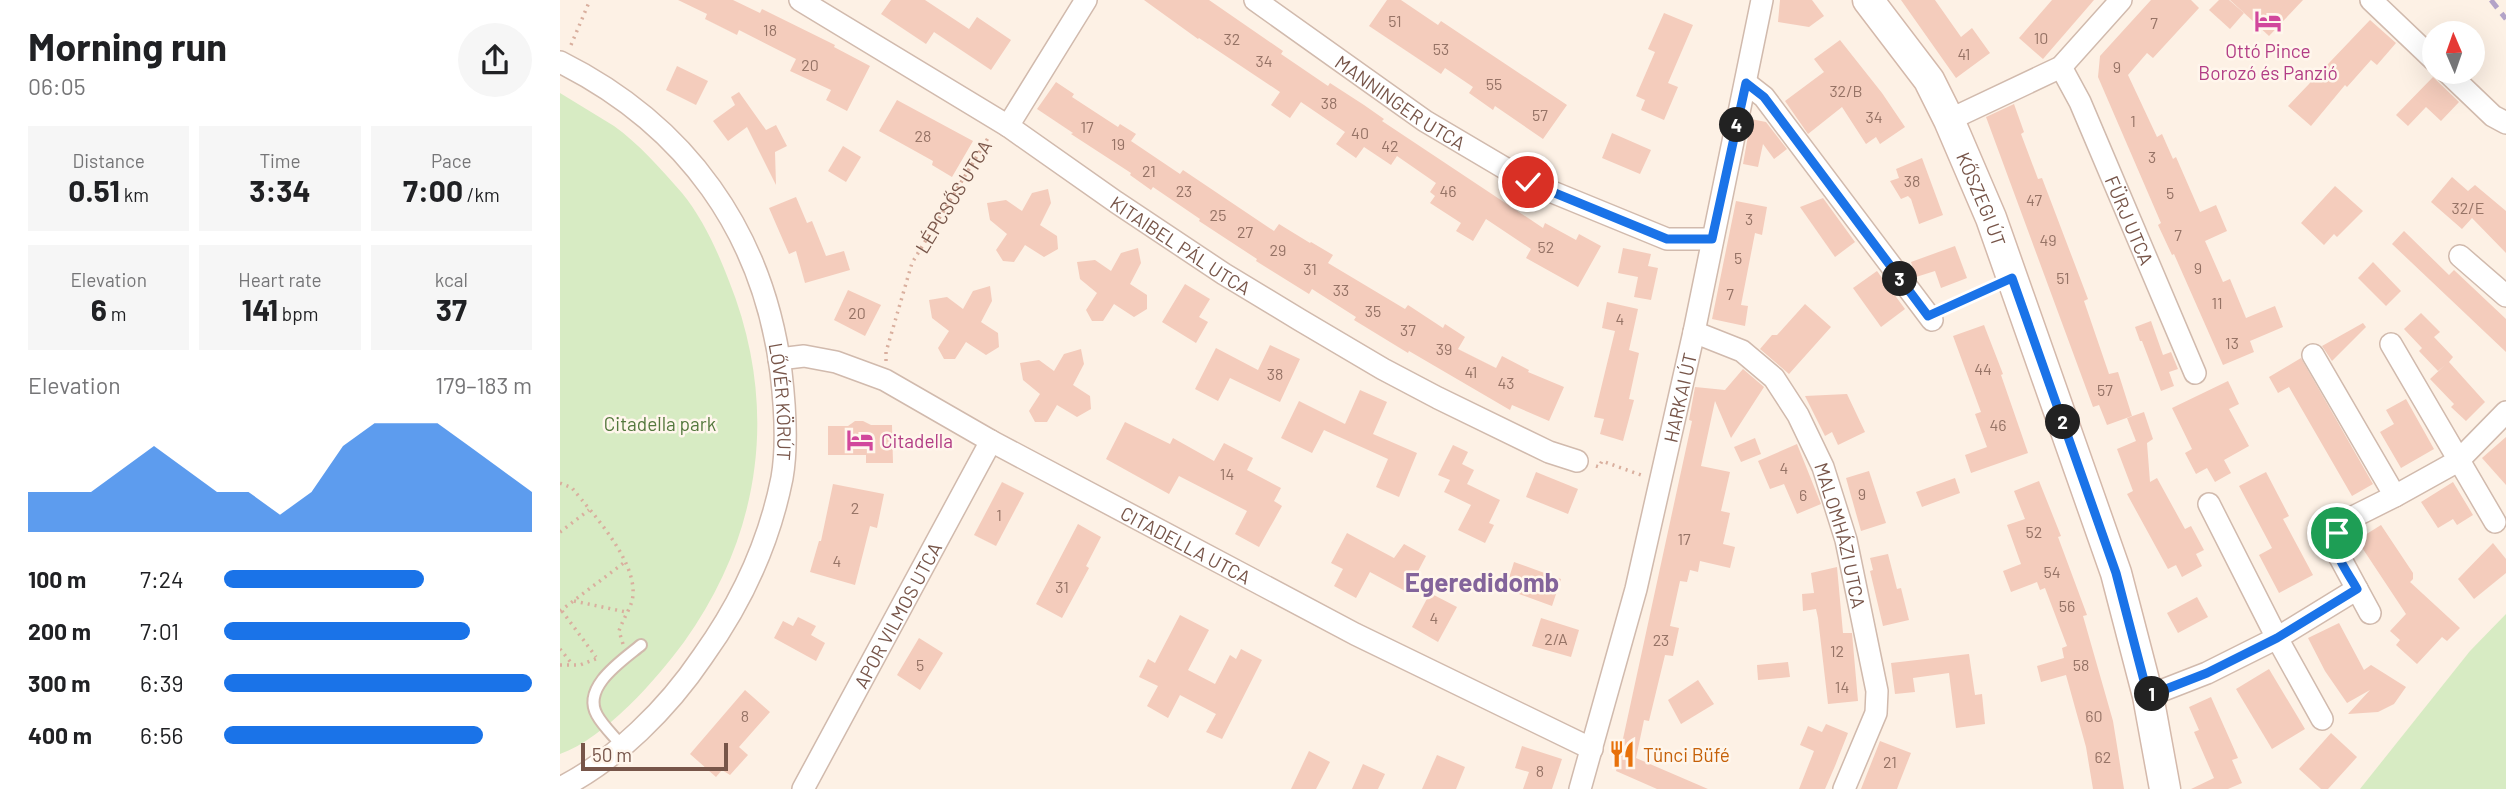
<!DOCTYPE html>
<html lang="en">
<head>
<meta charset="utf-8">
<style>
	body { margin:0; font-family:Barlow,sans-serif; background:#f6f6f6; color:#202124; height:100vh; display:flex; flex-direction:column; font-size:26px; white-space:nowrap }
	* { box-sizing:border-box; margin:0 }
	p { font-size:23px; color:#757577 }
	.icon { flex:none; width:38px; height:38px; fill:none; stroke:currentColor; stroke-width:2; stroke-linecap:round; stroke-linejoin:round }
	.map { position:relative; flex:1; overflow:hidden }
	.details { display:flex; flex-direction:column; background:#fff; width:560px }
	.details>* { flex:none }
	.needle { width:46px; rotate:358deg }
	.fabs { position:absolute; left:1862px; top:21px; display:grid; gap:14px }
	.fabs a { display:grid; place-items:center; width:63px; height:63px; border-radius:50%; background:#fff; box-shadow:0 7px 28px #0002; font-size:35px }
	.scale { position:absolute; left:21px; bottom:18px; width:147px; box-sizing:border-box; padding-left:7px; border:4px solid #775549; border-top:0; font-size:19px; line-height:24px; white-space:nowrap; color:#775549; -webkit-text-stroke:5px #fff6ec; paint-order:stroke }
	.pin { position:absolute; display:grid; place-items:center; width:60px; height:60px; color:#fff; margin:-30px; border:4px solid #fff; border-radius:50%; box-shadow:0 2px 7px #0007 }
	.km { position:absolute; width:35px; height:35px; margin:-18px; border-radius:50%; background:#222; color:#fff; font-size:19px; line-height:35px; text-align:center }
	.round { display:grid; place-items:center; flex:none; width:74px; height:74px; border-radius:37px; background:#f6f6f6 }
	.headline { display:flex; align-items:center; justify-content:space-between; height:119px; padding:0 28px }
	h1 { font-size:38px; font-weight:700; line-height:52px }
	.metrics { display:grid; grid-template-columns:repeat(3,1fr); gap:10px; height:119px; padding:7px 28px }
	.metrics div { display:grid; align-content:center; border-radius:0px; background:#f6f6f6; text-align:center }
	.metrics b { font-size:30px; font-weight:700 }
	.metrics small { font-size:19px; font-weight:400 }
	.metrics p { font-size:19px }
	.chart { height:196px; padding:14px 28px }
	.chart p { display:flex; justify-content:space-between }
	.chart svg { width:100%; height:126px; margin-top:7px; fill:#1a73e8; opacity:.7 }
	ul { padding:0 28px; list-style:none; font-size:23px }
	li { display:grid; grid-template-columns:112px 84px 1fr; align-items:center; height:52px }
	li i { height:18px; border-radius:9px; background:#1a73e8 }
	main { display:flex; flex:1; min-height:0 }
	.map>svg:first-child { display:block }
</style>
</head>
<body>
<main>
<section class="details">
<div class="headline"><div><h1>Morning run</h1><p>06:05</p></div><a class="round"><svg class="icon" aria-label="share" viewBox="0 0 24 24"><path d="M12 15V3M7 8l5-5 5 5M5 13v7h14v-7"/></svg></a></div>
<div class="metrics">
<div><p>Distance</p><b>0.51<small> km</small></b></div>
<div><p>Time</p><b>3:34</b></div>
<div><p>Pace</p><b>7:00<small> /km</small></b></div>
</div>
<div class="metrics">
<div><p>Elevation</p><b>6<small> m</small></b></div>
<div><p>Heart rate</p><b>141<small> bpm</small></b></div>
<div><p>kcal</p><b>37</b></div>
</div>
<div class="chart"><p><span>Elevation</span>179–183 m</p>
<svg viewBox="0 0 160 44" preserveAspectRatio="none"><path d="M0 44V30L10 30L20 30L30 22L40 14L50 22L60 30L70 30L80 38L90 30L100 14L110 6L120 6L130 6L140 14L150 22L160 30V44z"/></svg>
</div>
<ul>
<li><b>100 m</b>7:24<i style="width:65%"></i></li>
<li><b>200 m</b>7:01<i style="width:80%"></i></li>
<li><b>300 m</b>6:39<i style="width:100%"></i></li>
<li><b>400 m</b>6:56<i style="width:84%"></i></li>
</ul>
</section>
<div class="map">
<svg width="1946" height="789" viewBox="0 0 1946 789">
	<rect width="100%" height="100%" fill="#fdf1e5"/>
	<g fill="#d7ebc3">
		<path d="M0 93C18 104 36 115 54 126 78 143 102 170 122 193 142 217 158 252 169 281 219 406 202 533 124 642 96 680 45 738 0 754Z"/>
		<path d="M1946 614V789H1800L1910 651Z"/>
	</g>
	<g fill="#f4ccbc">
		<path d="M118 0H173L200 13 202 9 275 45 274 47 310 66 287 111 266 100 271 90 230 71 236 59 179 30 177 35 145 19 147 14Z"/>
		<path d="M331 0H365L409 29 417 17 451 40 431 70 374 32 366 44 321 14Z"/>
		<path d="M584 0H649L723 51 721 54 768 86 770 83 804 105 824 119 822 121 983 228 985 223 1016 240 1019 234 1041 246 1018 287 966 258 971 249 926 219 913 241 896 231 901 223 870 203 875 196 870 192 876 183 837 156 831 165 804 147 796 158 776 144 785 132 741 102 730 118 711 105 720 92 639 38 638 39Z"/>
		<path d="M827 0H841L878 25 881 21 1007 105 983 139 935 106 933 110 909 93 913 87 885 68 881 74 809 26Z"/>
		<path d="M1220 0H1252L1264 16 1249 27 1218 22Z"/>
		<path d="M1341 0H1375L1401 37 1412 28 1430 53 1396 78Z"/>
		<path d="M1492 0H1534L1483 59 1459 38Z"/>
		<path d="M1591 0H1631L1639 8 1593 58 1587 53 1568 75 1597 137 1602 134 1613 159 1616 157 1640 212 1656 205 1667 231 1645 241 1663 282 1670 279 1686 318 1715 306 1723 327 1690 341 1694 352 1663 365 1614 254 1612 255 1598 225 1601 223 1538 77 1540 56Z"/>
		<path d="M1659 0H1669L1684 13 1670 29 1649 10Z"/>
		<path d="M1670 0H1743L1709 36Z"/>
		<path d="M1104 13 1133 25 1108 83 1118 87 1104 120 1081 110 1085 100 1076 96 1095 52 1088 49Z"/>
		<path d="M1810 20 1836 43 1817 65 1811 60 1787 87 1785 85 1751 126 1728 106Z"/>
		<path d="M1280 40 1322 93 1345 127 1320 144 1316 137 1306 144 1282 107 1248 134 1225 101 1264 72 1254 59Z"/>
		<path d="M117 66 148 81 136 105 106 90Z"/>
		<path d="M1873 77 1899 102 1881 121 1866 107 1848 126 1836 115Z"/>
		<path d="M496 82 514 94 512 97 558 127 560 124 576 134 571 141 620 174 623 170 714 231 719 224 750 243 751 242 773 255 768 263 845 309 848 305 883 328 885 324 905 337 898 349 936 368 942 356 969 370 968 372 1004 387 989 421 952 405 950 410 849 351 848 353 794 320 796 317 752 289 749 294 696 261 697 259 639 221 640 219 593 187 591 190 570 175 571 173 511 134 513 133 477 109Z"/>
		<path d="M179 92 206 130 216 125 227 146 215 152 216 185 187 127 168 141 153 121 175 105 171 97Z"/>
		<path d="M337 100 413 141 392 177 372 165 373 161 319 131Z"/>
		<path d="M1454 104 1464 132 1461 134 1478 179 1482 178 1528 299 1524 301 1549 374 1558 372 1572 416 1547 425 1539 405 1533 407 1426 117Z"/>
		<path d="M1191 119 1206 122 1227 149 1214 159 1203 144 1198 167 1183 164Z"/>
		<path d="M1052 133 1091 150 1080 174 1042 158Z"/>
		<path d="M283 146 301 157 286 182 268 171Z"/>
		<path d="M1362 158 1383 215 1359 224 1351 199 1348 196 1341 199 1330 181 1339 178 1336 169Z"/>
		<path d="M1892 177 1908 191 1915 185 1946 211V253L1912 218 1902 229 1871 202Z"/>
		<path d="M1775 186 1803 211 1777 237 1774 234 1764 245 1741 223Z"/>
		<path d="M488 189 491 203 480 225 497 236 498 249 484 257 465 245 454 262 443 261 436 250 447 234 430 220 427 203 446 200 462 211 472 193Z"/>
		<path d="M236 197 247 223 252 221 266 256 284 251 290 270 245 283 236 251 229 254 209 208Z"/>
		<path d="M1263 198 1295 242 1275 257 1240 207Z"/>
		<path d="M1176 201 1207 207 1202 235 1195 233 1181 305 1188 306 1185 326 1152 319Z"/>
		<path d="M1844 231 1889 275 1894 270 1946 319V352L1832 244Z"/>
		<path d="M1395 246 1407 278 1381 288 1375 271 1356 277 1351 262Z"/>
		<path d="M578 248 581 263 570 284 587 295V309L574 317 554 304 543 321H532L526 310 537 293 520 279 517 262 535 260 551 271 561 253Z"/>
		<path d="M1063 248 1091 254 1088 266 1098 268 1091 300 1074 297 1078 277 1058 273Z"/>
		<path d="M1813 262 1841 291 1826 306 1798 278Z"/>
		<path d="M1317 271 1345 309 1321 327 1293 288Z"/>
		<path d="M625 284 650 299 639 317 648 322 636 343 602 322Z"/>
		<path d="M430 286 432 301 421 322 438 333 439 347 426 355 406 342 395 359H384L378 348 389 331 372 318 369 300 387 297 403 309 413 291Z"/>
		<path d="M288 290 321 305 305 336 274 320Z"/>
		<path d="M1047 302 1078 309 1069 350 1079 353 1069 399 1074 400 1063 441 1040 434 1044 419 1034 417 1055 331 1042 328Z"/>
		<path d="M1245 304 1271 327 1229 374 1200 349 1212 335H1217Z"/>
		<path d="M1861 313 1880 332 1874 337 1893 357 1889 362 1925 402 1906 421 1891 407 1894 404 1870 379 1885 365 1878 371 1859 351 1862 348 1844 329Z"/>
		<path d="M1591 321 1603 355 1611 352 1618 369 1609 372 1614 386 1601 391 1582 341H1580L1575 327Z"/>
		<path d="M1803 323 1806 327 1772 361 1762 346Z"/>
		<path d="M1424 325 1443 374 1441 375 1468 453 1411 473 1405 455 1427 447 1415 414 1421 412 1393 336Z"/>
		<path d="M710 345 740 359 720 402 670 378 658 401 635 389 656 348 698 370Z"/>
		<path d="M521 349 524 364 513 385 530 396 531 409 517 417 497 405 487 422H475L469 411 480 394 463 380 460 363 479 360 494 371 504 354Z"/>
		<path d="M1741 358 1813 484 1792 496 1729 387 1718 393 1709 377Z"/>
		<path d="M1183 369 1204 387 1171 438 1155 401 1141 466 1170 472 1161 511 1170 513 1163 544 1175 547 1170 568 1140 561 1138 572 1130 570 1127 582 1120 581 1110 626 1119 628 1113 656 1105 655 1089 721 1084 720 1076 758 1148 789H1097L1056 771 1132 421 1129 420 1135 387 1165 390Z"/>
		<path d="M1668 381 1679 404 1669 409 1689 446 1664 460 1671 473 1655 482 1647 468 1636 474 1625 453 1632 449 1612 408Z"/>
		<path d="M800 390 827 402 813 434 857 453 839 497 816 487 828 459 764 430 752 453 721 438 739 401 785 424Z"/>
		<path d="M1287 394 1305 432 1278 445 1272 432 1265 436 1245 396Z"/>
		<path d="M1846 399 1874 449 1841 468 1820 432 1834 424 1826 410Z"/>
		<path d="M1584 412 1593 439 1587 443 1590 482 1597 478 1625 529 1631 526 1644 550 1636 554 1642 566 1622 577 1616 565 1608 569 1567 494 1573 491 1557 449 1576 441 1567 418Z"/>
		<path d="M295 421H303L311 425H332L333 463H306V455H268V426H288Z"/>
		<path d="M565 422 610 444 613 438 654 461 664 443 693 458 687 470 721 488 714 501 722 506 699 547 675 534 687 511 619 476 609 494 546 459Z"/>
		<path d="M1946 437V485L1922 458Z"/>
		<path d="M1195 438 1201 454 1181 462 1174 447Z"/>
		<path d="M1237 444 1261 504 1237 514 1224 484 1210 489 1198 461Z"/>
		<path d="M893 445 908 452 902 464 914 470 907 484 940 500 929 523 934 525 925 543 898 530 911 505 884 492 890 480 878 475Z"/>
		<path d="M1309 471 1326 523 1301 531 1286 478Z"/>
		<path d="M976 472 1018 489 1008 514 966 497Z"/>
		<path d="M1706 472 1729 516 1723 519 1753 575 1719 593 1699 555 1712 548 1679 486Z"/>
		<path d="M1395 478 1400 493 1362 507 1356 492Z"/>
		<path d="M1479 481 1501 536 1498 537 1527 615 1523 616 1553 721 1564 789H1533L1526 747 1506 675 1481 682 1477 666 1504 658 1502 648 1507 646 1485 588 1480 590 1477 582 1451 592 1443 571 1461 564 1447 525 1465 519 1454 491Z"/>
		<path d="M442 482 464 493 436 546 414 535Z"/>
		<path d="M1893 482 1913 515 1897 525 1893 519 1878 528 1861 502Z"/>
		<path d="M273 484 324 494 317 528 310 526 295 585 250 572 259 541H261Z"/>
		<path d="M518 524 541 537 526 566 529 568 502 618 476 604Z"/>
		<path d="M1821 525 1853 573V579L1850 582 1900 628 1887 641 1882 637 1857 664 1836 645 1840 640 1830 631 1846 614 1797 540Z"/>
		<path d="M787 533 834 558 844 544 866 556 847 592 810 572 796 598 774 586 783 569 771 563Z"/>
		<path d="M1933 543 1946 559V573L1914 599 1898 579Z"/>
		<path d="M1328 554 1337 589 1341 588 1349 620 1323 626 1310 571 1313 570 1310 558Z"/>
		<path d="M954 562 1001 579 992 606 959 594 962 586 948 581Z"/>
		<path d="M1277 567 1283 633H1292L1298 701 1268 704 1258 618 1256 609 1243 611 1242 594 1254 593 1251 573Z"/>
		<path d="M870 593 897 607 878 642 852 627Z"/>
		<path d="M1637 597 1648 617 1618 633 1607 613Z"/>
		<path d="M620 615 649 630 628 670 655 684 670 655 676 659 681 649 702 660 662 739 646 732 656 714 620 695 608 718 587 706 598 686 579 677 588 659 595 663Z"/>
		<path d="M238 617 256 626 251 635 265 643 256 661 214 638 223 621 233 626Z"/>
		<path d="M981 618 1019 630 1011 657 972 646Z"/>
		<path d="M1779 623 1804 670 1811 665 1846 687 1834 704 1818 712 1788 714 1810 690 1787 703 1765 671 1748 638Z"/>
		<path d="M359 638 383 653 360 690 337 675Z"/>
		<path d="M1409 654 1415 695 1422 694 1425 724 1396 728 1389 673 1353 678 1355 692 1335 694 1331 663Z"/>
		<path d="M1228 662 1230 677 1198 680 1197 665Z"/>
		<path d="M1709 669 1745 729 1712 749 1676 689Z"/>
		<path d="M1138 680 1154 704 1121 724 1108 700Z"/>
		<path d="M185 690 210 712 179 747 188 755 170 775 162 770 156 777 130 754Z"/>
		<path d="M1651 697 1678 758 1672 760 1682 783 1668 789H1631L1654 778 1634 732 1639 730 1629 707Z"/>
		<path d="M1266 724 1288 733 1275 766 1265 789H1239L1254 751 1240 745 1248 726 1262 732Z"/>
		<path d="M1771 733 1797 757 1768 789H1761L1739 769Z"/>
		<path d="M1320 741 1351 753 1340 781 1337 789H1301Z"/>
		<path d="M962 746 1002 759 992 789H963L969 772 955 768Z"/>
		<path d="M749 751 770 762 756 789H731Z"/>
		<path d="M877 755 905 767 896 789H862Z"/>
		<path d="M803 764 825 774 818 789H792Z"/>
	</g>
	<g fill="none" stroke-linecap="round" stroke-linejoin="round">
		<defs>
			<path id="lane" d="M62 746C54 736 43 726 37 715 21 687 63 660 81 645"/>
			<g id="street">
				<path id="s2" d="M240 0 448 126 556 202 664 274 740 320 823 369 878 398 989 452 1017 461"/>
				<path id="s3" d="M695 0 865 121 968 182 1107 239H1152"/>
				<path d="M1811 0 1874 60"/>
				<path id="s4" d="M0 62C126 125 203 232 221 372 225 406 228 444 222 478 209 543 181 603 143 656 108 708 56 760 0 788"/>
				<path id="s5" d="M1501 67 1520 102 1635 373"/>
				<path d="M1887 72 1933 116 1946 123"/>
				<path d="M1186 83 1204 97 1372 320"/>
				<path d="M1389 120 1501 67 1561 0"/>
				<path d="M448 126 526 0"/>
				<path d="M1900 256 1946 296"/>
				<path id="s6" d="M1134 332 1182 351 1214 378 1238 415 1263 467 1286 540 1317 691 1316 713 1284 789"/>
				<path d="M1831 344 1935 522"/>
				<path d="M1753 355 1835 496"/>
				<path id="s7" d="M219 359 244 356 276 362 325 380 431 441 795 634 1032 749"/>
				<path d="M1649 504 1717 638 1762 719"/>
				<path d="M1797 589 1810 613"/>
				<path d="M1588 696 1647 673 1717 638 1797 589 1777 552 1774 542 1784 524 1793 517 1835 496 1898 461 1946 412"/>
				<path id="s8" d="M243 789 431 441"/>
				<path id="s9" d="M1020 789 1076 589 1134 332 1202 0"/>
			</g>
			<g id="secondary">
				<path id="s10" d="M1308 0 1369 80 1389 120 1431 218 1556 573 1588 696 1605 789"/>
			</g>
		</defs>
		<use href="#lane" stroke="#d1baad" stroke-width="14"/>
		<use href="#street" stroke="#d1baad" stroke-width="24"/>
		<use href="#secondary" stroke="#d4b9ab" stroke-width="33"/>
		<g stroke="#d9af9e" stroke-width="3.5" stroke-dasharray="2 5" stroke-linecap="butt">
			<path d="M11 45 30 0"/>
			<path d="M1386 308 1430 288"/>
			<path id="s1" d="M326 361V352L352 263 428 138"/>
			<path d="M1036 466 1039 467 1042 461 1081 475"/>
			<path d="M0 483 12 488C33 514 81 565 72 601 69 611 62 621 59 631L63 644"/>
			<path d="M0 532 29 510"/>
			<path d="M14 601 66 612"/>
			<path d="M0 611 65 562"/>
			<path d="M2 611 36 657"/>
			<path d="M0 649 12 664"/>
			<path d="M0 665H20L38 658"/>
		</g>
		<use href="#lane" stroke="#fff" stroke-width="10"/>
		<use href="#street" stroke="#fff" stroke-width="21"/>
		<use href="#secondary" stroke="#fff" stroke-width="30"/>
		<path stroke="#b3a3c8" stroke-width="5" stroke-dasharray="10 7" stroke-linecap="butt" d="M1931 0 1946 19"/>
	</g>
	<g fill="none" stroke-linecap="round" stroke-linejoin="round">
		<defs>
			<path id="route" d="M968 182 1107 239H1152L1186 83 1204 97 1368 316 1452 278 1556 573 1588 696 1647 673 1717 638 1797 589C1788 572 1770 552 1777 533"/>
		</defs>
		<use href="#route" stroke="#fff" stroke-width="14"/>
		<use href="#route" stroke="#1a73e8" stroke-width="9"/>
	</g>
	<defs>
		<symbol id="hotel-bare" viewBox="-9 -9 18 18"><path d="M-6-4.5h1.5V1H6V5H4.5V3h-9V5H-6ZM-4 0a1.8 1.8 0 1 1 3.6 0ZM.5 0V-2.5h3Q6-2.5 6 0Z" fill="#d1479c" stroke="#fff6ec" stroke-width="2.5" paint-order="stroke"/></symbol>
		<symbol id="restaurant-bare" viewBox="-9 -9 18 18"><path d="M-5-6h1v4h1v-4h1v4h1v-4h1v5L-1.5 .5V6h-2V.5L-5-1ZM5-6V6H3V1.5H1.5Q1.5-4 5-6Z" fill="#e8710a" stroke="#fff6ec" stroke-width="2.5" paint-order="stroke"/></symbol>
	</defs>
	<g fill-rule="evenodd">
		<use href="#hotel-bare" x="1689" y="2" width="38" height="38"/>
		<use href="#hotel-bare" x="281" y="421" width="38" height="38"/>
		<use href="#restaurant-bare" x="1043" y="735" width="38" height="38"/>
	</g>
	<g text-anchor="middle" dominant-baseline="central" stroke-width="5" stroke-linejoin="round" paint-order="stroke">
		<g font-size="16" fill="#967366">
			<text x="835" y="20">51</text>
			<text x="1594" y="22">7</text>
			<text x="210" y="29">18</text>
			<text x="1481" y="37">10</text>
			<text x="672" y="38">32</text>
			<text x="881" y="48">53</text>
			<text x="1404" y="53">41</text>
			<text x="704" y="60">34</text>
			<text x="250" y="64">20</text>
			<text x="1557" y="66">9</text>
			<text x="934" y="83">55</text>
			<text x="1286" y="90">32/B</text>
			<text x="769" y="102">38</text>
			<text x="980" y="114">57</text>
			<text x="1314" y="116">34</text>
			<text x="1573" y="120">1</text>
			<text x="527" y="126">17</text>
			<text x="800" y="132">40</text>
			<text x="363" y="135">28</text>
			<text x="558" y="143">19</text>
			<text x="830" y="145">42</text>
			<text x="1592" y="156">3</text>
			<text x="589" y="170">21</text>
			<text x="1352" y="180">38</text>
			<text x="624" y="190">23</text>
			<text x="888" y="190">46</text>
			<text x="1610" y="192">5</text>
			<text x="1474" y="199">47</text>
			<text x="1908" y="207">32/E</text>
			<text x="658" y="214">25</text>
			<text x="1189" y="218">3</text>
			<text x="685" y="231">27</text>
			<text x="1618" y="234">7</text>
			<text x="1488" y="239">49</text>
			<text x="986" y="246">52</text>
			<text x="718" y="249">29</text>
			<text x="1178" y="257">5</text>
			<text x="1638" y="267">9</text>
			<text x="750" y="268">31</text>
			<text x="1503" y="277">51</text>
			<text x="781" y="289">33</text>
			<text x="1170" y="293">7</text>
			<text x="1657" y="302">11</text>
			<text x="813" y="310">35</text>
			<text x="297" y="312">20</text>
			<text x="1060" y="318">4</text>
			<text x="848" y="329">37</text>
			<text x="1672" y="342">13</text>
			<text x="884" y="348">39</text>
			<text x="1423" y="368">44</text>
			<text x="911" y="371">41</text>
			<text x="715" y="373">38</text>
			<text x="946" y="382">43</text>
			<text x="1545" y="389">57</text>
			<text x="1438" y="424">46</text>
			<text x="1224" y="467">4</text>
			<text x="667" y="473">14</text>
			<text x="1302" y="493">9</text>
			<text x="1243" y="494">6</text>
			<text x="295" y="507">2</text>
			<text x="439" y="514">1</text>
			<text x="1474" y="531">52</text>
			<text x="1124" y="538">17</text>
			<text x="277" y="560">4</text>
			<text x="1492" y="571">54</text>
			<text x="502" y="586">31</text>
			<text x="1507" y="605">56</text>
			<text x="874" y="617">4</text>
			<text x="996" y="638">2/A</text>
			<text x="1101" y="639">23</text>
			<text x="1277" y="650">12</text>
			<text x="360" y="664">5</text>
			<text x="1521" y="664">58</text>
			<text x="1282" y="686">14</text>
			<text x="185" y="715">8</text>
			<text x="1534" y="715">60</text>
			<text x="1543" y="756">62</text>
			<text x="1330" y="761">21</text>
			<text x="980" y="770">8</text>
		</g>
		<g font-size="19" fill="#b23c85" stroke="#fff6ec">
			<text x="1708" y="50">Ottó Pince<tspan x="1708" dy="22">Borozó és Panzió</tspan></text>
			<text x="321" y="440" text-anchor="start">Citadella</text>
		</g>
		<g font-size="19" fill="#775549" stroke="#fff6ec">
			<text stroke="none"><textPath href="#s3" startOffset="178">MANNINGER UTCA</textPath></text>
			<text stroke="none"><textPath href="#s1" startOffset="180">LÉPCSŐS UTCA</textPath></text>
			<text stroke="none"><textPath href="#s10" startOffset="231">KŐSZEGI ÚT</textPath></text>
			<text stroke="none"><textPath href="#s5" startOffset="168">FÜRJ UTCA</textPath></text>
			<text stroke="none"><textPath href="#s2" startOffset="453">KITAIBEL PÁL UTCA</textPath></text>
			<text stroke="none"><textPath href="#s9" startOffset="404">HARKAI ÚT</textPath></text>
			<text stroke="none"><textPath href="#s4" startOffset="427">LŐVÉR KÖRÚT</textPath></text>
			<text stroke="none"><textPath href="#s6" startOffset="266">MALOMHÁZI UTCA</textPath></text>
			<text stroke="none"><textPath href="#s7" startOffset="453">CITADELLA UTCA</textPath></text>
			<text stroke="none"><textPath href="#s8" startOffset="198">APOR VILMOS UTCA</textPath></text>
		</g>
		<g font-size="19" fill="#54783d" stroke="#fff6ec">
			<text x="100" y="423">Citadella park</text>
		</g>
		<g font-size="19" fill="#c56008" stroke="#fff6ec" text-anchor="start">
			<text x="1083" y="754">Tünci Büfé</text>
		</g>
		<g font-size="26" font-weight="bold" fill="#83649b" stroke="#fff6ec">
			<text x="922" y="581">Egeredidomb</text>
		</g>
	</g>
</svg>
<div class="fabs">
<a><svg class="needle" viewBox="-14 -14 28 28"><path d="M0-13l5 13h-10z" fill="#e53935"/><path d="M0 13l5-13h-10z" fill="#757577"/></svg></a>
</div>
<div class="scale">50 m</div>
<div class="pin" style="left:1777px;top:533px;background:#1e9e55"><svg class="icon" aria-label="arrive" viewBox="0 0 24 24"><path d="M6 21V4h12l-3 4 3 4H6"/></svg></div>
<div class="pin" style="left:968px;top:182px;background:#d93025"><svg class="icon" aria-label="check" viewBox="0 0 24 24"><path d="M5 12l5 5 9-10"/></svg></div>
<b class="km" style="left:1592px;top:694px">1</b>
<b class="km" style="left:1503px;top:422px">2</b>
<b class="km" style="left:1340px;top:279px">3</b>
<b class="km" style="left:1177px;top:125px">4</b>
</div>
</main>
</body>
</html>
